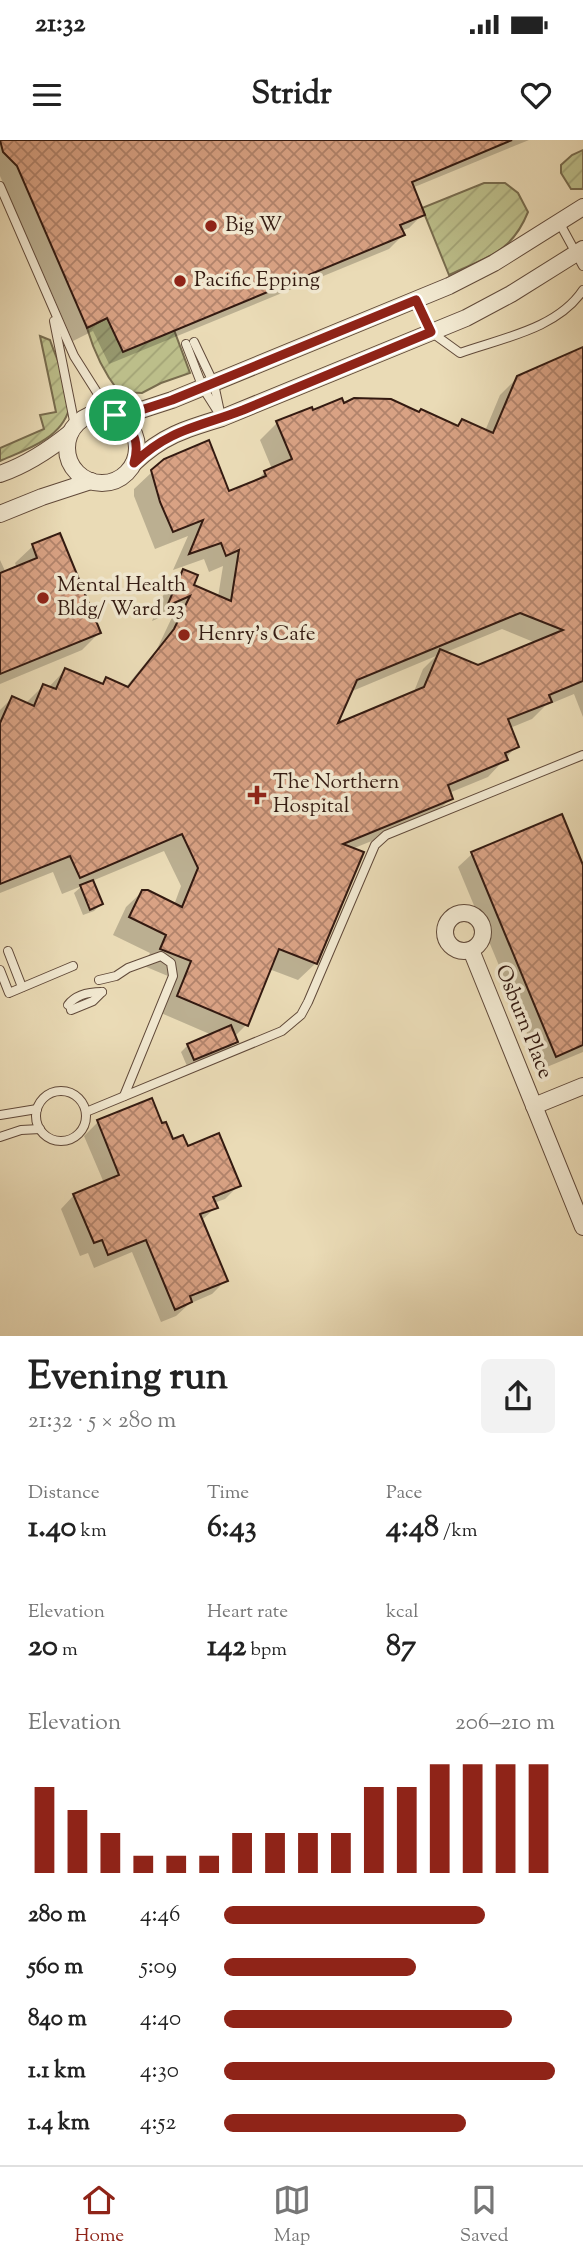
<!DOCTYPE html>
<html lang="en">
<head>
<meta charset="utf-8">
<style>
	body { margin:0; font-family:"Sorts Mill Goudy",serif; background:#f2f2f2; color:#222; height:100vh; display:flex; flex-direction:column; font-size:26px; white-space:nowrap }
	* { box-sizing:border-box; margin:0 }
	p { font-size:23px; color:#767676 }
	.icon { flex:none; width:38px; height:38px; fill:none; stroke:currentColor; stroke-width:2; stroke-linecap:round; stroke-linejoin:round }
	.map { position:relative; height:1196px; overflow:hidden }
	.drawer { display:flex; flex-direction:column; background:#fff; flex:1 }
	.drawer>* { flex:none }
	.pin { position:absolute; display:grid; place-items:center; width:60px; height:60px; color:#fff; margin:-30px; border:4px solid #fff; border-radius:50%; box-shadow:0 2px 7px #0007 }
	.round { display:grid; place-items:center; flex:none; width:74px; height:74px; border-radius:10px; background:#f2f2f2 }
	.overview { display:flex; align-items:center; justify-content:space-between; height:119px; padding:0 28px }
	h1 { font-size:38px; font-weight:700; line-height:52px }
	.figures { display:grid; grid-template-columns:repeat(3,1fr); gap:10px; height:119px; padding:7px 28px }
	.figures div { display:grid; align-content:center }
	.figures b { font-size:30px; font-weight:700 }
	.figures small { font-size:19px; font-weight:400 }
	.figures p { font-size:19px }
	.chart { height:196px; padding:14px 28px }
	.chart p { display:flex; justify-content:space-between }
	.chart svg { width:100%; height:126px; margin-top:7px; stroke:#8f2418; stroke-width:6 }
	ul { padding:0 28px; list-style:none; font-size:23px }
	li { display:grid; grid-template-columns:112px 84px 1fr; align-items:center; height:52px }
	li i { height:18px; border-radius:9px; background:#8f2418 }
	.status { display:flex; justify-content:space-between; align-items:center; height:49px; padding:0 35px; background:#fff; direction:ltr }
	.status svg { height:19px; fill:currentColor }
	header { display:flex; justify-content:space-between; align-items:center; height:91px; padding:0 28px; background:#fff; font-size:32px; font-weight:700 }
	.menu { display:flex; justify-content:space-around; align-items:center; height:98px; border-top:2px solid #e0e0e0; background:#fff; font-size:19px; color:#767676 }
	.menu a { display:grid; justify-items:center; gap:4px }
	.menu .on { color:#8f2418 }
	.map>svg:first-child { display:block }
</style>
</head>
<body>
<div class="status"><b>21:32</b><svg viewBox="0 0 49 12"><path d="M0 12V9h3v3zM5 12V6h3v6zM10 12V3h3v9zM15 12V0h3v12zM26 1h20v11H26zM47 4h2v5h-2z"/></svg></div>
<header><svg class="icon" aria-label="menu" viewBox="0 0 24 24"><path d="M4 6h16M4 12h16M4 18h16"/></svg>Stridr<svg class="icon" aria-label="heart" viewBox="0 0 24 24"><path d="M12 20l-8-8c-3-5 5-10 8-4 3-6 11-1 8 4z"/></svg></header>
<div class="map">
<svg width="583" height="1196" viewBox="0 0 583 1196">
	<defs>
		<pattern id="garden-furrows" width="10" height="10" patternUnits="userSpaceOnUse" patternTransform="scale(1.75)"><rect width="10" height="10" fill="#bcbe8a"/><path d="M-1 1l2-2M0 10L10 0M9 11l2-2" fill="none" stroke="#a2a376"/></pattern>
		<pattern id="building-cross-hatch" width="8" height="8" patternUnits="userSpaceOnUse" patternTransform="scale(1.75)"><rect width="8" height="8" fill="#d9a284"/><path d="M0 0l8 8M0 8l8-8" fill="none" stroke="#b1836b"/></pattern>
	</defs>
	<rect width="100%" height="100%" fill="#eadbb6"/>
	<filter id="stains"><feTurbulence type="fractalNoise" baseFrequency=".00286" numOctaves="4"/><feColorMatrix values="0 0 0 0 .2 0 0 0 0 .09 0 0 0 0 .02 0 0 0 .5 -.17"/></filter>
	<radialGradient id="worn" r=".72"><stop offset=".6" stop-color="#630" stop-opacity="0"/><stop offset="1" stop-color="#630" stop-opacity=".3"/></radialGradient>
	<g fill="url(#garden-furrows)" stroke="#786c4e" stroke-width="2">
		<path d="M583 10V49H571L561 33V25L572 15Z"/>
		<path d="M484 43H505L518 53 528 72C511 114 486 117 449 135L422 68Z"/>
		<path d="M107 178 174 190 190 233 161 243 142 253 119 252C104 233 94 212 87 188Z"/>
		<path d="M40 196 50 200C55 216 74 254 69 269 61 299 25 310 0 321V308L44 289 40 275 56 272Z"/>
	</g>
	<g fill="#0003" fill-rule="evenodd">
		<path d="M0 0H529L412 48 423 74 409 88 401 91 403 95 389 109 109 224 93 191 73 201 0 36Z"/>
		<path d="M583 209V577L574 554 545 566 532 579 510 588 517 606 488 637 449 653 451 658 433 676 352 709 316 823 298 840 269 829 246 885 234 897 236 902 229 908 187 926 181 912 188 905 212 895 161 873 175 839 144 826 150 813 113 795 126 767 144 750 174 765 181 746 164 711 92 741 101 764 94 771 83 775 74 753 82 746 62 754 53 732 0 753V570L12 558 25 564 43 546 48 548 65 530 101 545 106 540 125 548 157 509 175 471 152 481 166 449 183 431 192 446 218 457 223 426 209 432 204 419 173 430 188 396 155 409 134 356V349L152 332 228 353 255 342 265 332 272 329 260 300 277 283 343 265 419 274 456 287 462 281 485 291 500 255 518 237ZM502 489 536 503 478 527 444 513ZM436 516 423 529 413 554 335 586 350 552Z"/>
		<path d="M59 395 99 493 82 510 0 544V420L6 433 17 428 15 423 33 406Z"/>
		<path d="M472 714 583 729V912L542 929 458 727Z"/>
		<path d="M98 982 161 986 172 1002 187 1008 239 1045 225 1059 214 1063 216 1067 201 1081 226 1140 212 1154 189 1164 176 1176 161 1182 132 1112 94 1128 88 1113 80 1116 61 1069 74 1055 104 1043 84 996Z"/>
	</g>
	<g fill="url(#building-cross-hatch)" stroke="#331a11" stroke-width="2" fill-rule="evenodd">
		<path d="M0 0H512L412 42 425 75 400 85 405 95 123 212 107 178 87 188 17 26 3 12Z"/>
		<path d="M583 207V541L549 555 552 562 508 579 519 607 505 613 508 620 448 645 453 659 343 704 364 712 317 824 279 809 248 886 177 856 191 821 160 809 166 795 129 777 142 750H148L182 767 198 728 182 694 80 738 70 716 0 744V583L12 556 34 566 43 544 56 549 65 528 103 544 106 537 128 547 174 489 190 456 167 466 183 429 198 435 194 445 231 461 239 410 226 416 221 403 189 414 203 380 173 392 160 362 151 330 164 319 209 300 229 351 266 336 264 331 292 319 276 281 312 267 313 270 342 258 344 263 354 258 391 259 419 272 421 269 458 286 462 279 493 293 517 236ZM520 473 563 490 478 525 440 509 424 547 338 583 357 540Z"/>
		<path d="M60 393 101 493 0 534V433L37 418 32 404Z"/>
		<path d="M562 674 583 725V905L556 917 471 712Z"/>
		<path d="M93 740 103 764 90 770 80 745Z"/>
		<path d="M231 885 238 902 194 920 187 904Z"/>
		<path d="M152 958 162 983 166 982 173 999 183 995 188 1006 219 993 241 1046 213 1057 218 1068 200 1074 228 1141 190 1156 192 1162 175 1170 146 1100 108 1115 102 1100 94 1103 73 1054 119 1035 97 980Z"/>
	</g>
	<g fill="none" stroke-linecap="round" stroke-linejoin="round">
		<defs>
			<g id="lane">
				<path d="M0 46 74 216 110 273"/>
				<path d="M559 82 583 126"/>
				<path d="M416 160 431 192 460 213C502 198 557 189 583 150"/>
				<path d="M54 181 75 286"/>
				<path d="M194 202 214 244 220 272"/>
				<path d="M186 204 203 248 222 278"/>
				<path d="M8 811 22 847"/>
				<path d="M0 830 9 853 73 826"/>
				<path d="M99 840 116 836 128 828 161 816 171 823 173 836 124 956"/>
				<path d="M68 865C76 854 90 852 102 852"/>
				<path d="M71 870 93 861 102 852"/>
				<circle cx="61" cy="976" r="25"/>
				<path d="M86 972 282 891 301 875 308 862 375 705 386 695 583 615"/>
				<path d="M0 975 37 969"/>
				<path d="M0 997 21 990 40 989"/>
			</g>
			<g id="street">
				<circle cx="102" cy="308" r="35"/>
				<path d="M115 275 132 273 172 260 449 146 494 123 583 67"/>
				<path d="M134 323C162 296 185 289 222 278L466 178 511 154 583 109"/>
				<path d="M0 334C26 325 49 310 70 293"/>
				<path d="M0 374 42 357 91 341"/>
				<circle cx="464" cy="792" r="19"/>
				<path d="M471 810 583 1087"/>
				<path d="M534 966 583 946"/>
			</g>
		</defs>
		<use href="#lane" stroke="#614a3a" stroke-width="10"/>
		<use href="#street" stroke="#614a3a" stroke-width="18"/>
		<use href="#lane" stroke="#f1e8d0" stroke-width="8"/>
		<use href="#street" stroke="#f1e8d0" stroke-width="16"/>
	</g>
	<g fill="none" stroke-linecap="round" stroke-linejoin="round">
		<defs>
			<path id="route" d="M416 160 431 192C368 218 305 244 243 270 199 287 169 289 134 323 140 302 134 287 115 275L132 273 172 260Z"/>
		</defs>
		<use href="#route" stroke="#fff" stroke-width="14"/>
		<use href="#route" stroke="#8f2418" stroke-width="9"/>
	</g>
	<g fill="#8f2418" stroke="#f1e8d0" stroke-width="2.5">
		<circle cx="211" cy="86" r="7"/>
		<circle cx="180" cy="141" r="7"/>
		<circle cx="43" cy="458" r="7"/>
		<circle cx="184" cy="495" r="7"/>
		<path d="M253.5 644.5h7v7h7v7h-7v7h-7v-7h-7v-7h7z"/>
	</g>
	<g text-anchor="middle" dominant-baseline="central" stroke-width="7" stroke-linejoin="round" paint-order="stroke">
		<g font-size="21" fill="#331a11" stroke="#f1e8d0" text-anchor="start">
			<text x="225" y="86">Big W</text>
			<text x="194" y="141">Pacific Epping</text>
			<text x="57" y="446">Mental Health<tspan x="57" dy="24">Bldg/ Ward 23</tspan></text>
			<text x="198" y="495">Henry's Cafe</text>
			<text x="273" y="643">The Northern<tspan x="273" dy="24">Hospital</tspan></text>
		</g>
		<g font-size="21" fill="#331a11" stroke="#f1e8d0">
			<text transform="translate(523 882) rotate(68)">Osburn Place</text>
		</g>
	</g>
	<rect width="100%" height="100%" filter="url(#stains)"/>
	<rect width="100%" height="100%" fill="url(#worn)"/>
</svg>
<div class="pin" style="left:115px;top:275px;background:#1e9e55"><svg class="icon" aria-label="arrive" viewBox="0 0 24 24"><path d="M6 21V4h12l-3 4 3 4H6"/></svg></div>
</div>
<section class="drawer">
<div class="overview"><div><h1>Evening run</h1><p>21:32 · 5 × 280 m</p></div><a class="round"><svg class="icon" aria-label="share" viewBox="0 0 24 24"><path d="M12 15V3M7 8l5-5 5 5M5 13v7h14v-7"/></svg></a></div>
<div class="figures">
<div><p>Distance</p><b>1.40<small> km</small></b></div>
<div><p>Time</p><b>6:43</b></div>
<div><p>Pace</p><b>4:48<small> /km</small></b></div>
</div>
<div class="figures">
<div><p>Elevation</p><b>20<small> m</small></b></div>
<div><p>Heart rate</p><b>142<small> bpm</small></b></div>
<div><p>kcal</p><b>87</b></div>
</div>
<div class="chart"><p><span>Elevation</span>206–210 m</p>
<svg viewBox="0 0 160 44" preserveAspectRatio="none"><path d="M5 44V14M15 44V22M25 44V30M35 44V38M45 44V38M55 44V38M65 44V30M75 44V30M85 44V30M95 44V30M105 44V14M115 44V14M125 44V6M135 44V6M145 44V6M155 44V6"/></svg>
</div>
<ul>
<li><b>280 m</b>4:46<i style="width:79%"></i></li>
<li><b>560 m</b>5:09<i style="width:58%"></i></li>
<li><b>840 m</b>4:40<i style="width:87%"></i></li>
<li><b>1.1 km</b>4:30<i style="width:100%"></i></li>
<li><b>1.4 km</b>4:52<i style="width:73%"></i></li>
</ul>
</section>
<nav class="menu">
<a class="on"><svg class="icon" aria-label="home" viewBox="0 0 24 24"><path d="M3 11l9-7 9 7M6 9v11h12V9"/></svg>Home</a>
<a><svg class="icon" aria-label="map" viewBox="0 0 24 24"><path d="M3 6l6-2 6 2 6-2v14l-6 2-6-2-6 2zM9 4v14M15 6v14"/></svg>Map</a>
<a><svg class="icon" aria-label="saved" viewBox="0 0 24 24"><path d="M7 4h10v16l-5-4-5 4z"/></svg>Saved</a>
</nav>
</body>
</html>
